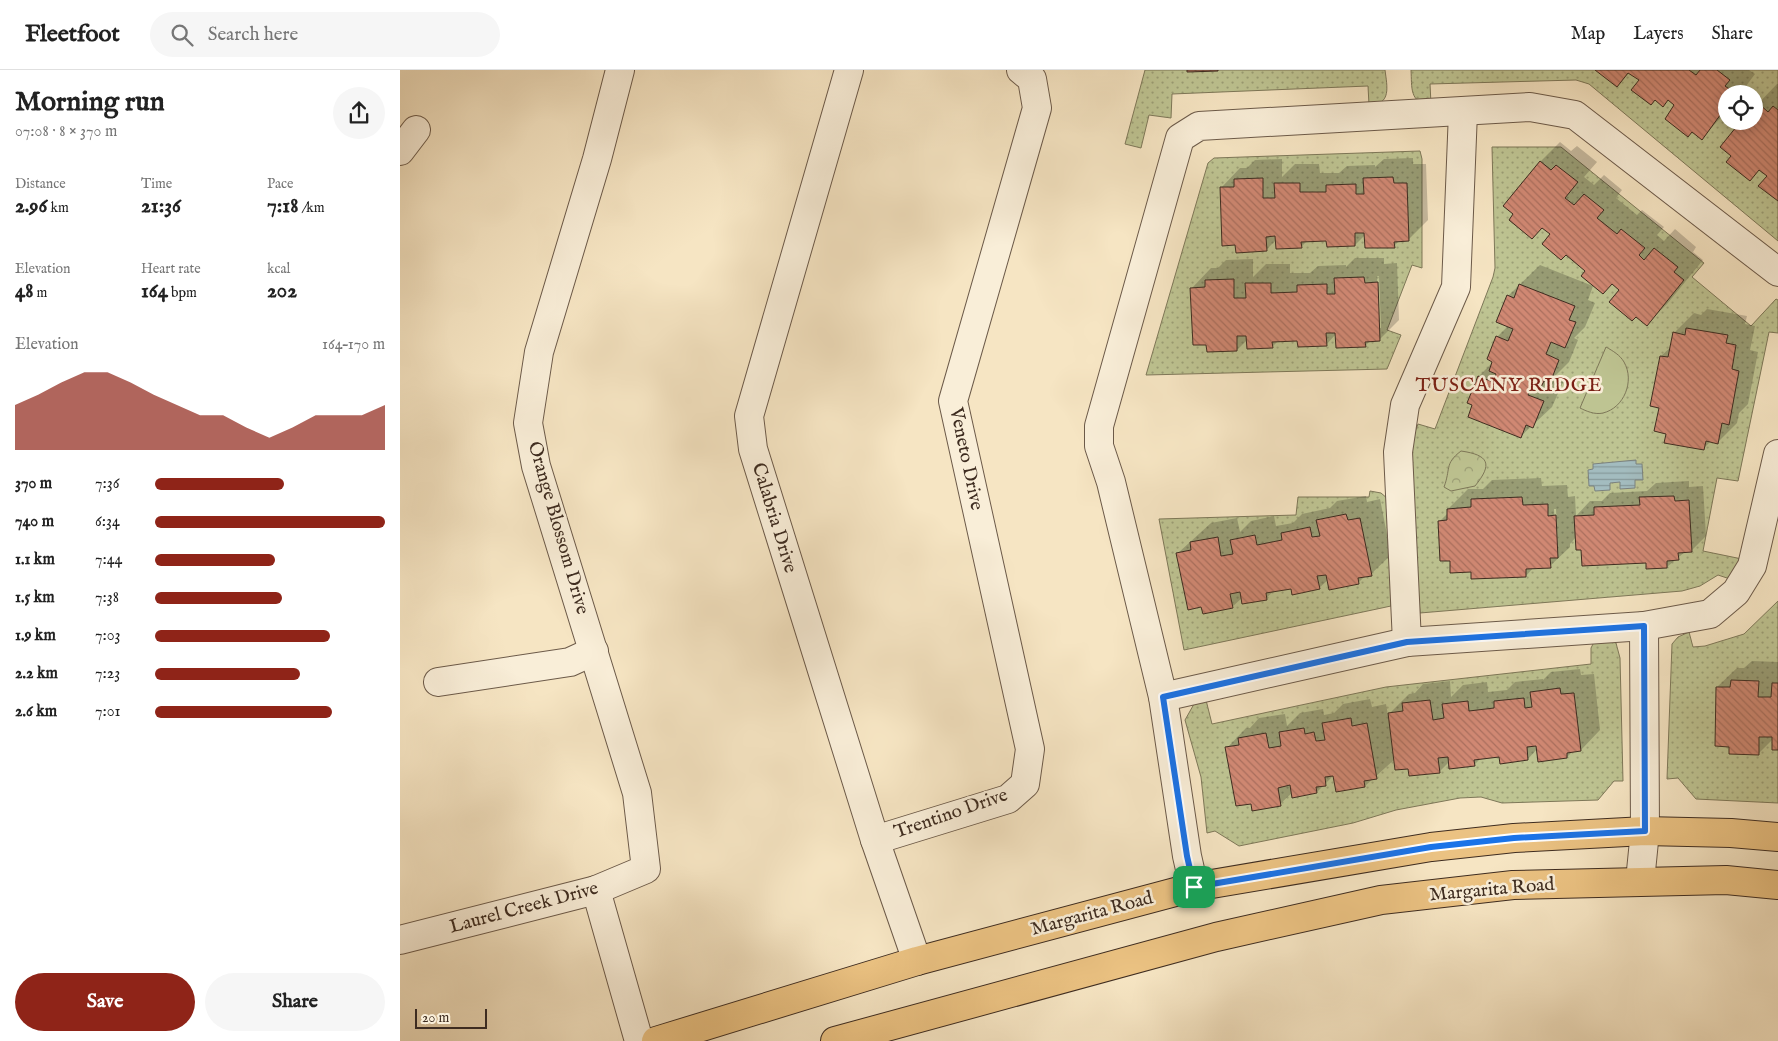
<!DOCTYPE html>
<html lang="en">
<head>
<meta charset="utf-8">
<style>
	body { margin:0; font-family:"IM FELL English",serif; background:#f6f6f6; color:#222; height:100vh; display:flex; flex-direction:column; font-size:19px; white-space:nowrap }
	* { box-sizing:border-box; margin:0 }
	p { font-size:16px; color:#767676 }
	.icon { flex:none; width:28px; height:28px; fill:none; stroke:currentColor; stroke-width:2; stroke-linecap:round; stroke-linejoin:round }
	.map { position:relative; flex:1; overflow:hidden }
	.side { display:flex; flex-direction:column; background:#fff; width:400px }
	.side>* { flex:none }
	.fabs { position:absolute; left:1318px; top:15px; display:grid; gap:10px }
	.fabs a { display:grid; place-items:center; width:45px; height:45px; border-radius:50%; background:#fff; box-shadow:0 2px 12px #0003; font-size:25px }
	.scale { position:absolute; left:15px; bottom:12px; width:72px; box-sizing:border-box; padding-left:5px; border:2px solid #3e2c20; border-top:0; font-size:14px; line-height:18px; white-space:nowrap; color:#3e2c20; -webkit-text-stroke:4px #f9eed8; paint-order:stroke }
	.pin { position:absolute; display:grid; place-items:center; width:42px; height:42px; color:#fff; margin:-21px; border-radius:10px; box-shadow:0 2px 8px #0006 }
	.round { display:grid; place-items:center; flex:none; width:52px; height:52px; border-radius:26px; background:#f6f6f6 }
	.head { display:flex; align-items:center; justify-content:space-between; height:85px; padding:0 15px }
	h1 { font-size:28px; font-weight:700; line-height:38px }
	.figures { display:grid; grid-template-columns:repeat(3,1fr); gap:8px; height:85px; padding:5px 15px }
	.figures div { display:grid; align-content:center }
	.figures b { font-size:21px; font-weight:700 }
	.figures small { font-size:14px; font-weight:400 }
	.figures p { font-size:14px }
	.chart { height:140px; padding:10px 15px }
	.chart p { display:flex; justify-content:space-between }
	.chart svg { width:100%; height:90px; margin-top:5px; fill:#8f2418; opacity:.7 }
	.cta { display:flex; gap:10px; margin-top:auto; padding:10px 15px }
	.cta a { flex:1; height:58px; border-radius:30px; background:#8f2418; color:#fff; font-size:20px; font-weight:700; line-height:58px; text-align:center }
	.cta a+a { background:#f6f6f6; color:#222 }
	ul { padding:0 15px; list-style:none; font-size:16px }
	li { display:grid; grid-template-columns:80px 60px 1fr; align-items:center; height:38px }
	li i { height:12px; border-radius:6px; background:#8f2418 }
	header { display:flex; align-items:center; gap:30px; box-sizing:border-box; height:70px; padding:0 25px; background:#fff; border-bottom:1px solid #e0e0e0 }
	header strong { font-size:24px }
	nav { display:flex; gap:28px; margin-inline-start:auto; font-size:18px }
	.search { width:350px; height:45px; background:#f6f6f6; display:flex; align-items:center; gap:12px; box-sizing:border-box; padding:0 18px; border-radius:28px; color:#767676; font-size:19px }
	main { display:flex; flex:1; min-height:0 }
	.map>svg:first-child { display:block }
</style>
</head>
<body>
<header>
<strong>Fleetfoot</strong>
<div class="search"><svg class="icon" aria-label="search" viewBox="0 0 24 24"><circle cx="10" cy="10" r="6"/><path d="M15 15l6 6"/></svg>Search here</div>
<nav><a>Map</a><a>Layers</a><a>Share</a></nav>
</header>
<main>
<section class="side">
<div class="head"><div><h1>Morning run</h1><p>07:08 · 8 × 370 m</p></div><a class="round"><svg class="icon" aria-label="share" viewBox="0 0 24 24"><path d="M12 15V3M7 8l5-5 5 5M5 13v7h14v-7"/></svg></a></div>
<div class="figures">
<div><p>Distance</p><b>2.96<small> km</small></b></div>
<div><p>Time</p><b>21:36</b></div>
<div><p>Pace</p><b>7:18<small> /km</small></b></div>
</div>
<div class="figures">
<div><p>Elevation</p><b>48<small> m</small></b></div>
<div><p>Heart rate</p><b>164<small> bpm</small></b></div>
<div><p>kcal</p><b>202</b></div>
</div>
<div class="chart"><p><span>Elevation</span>164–170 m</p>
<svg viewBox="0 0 160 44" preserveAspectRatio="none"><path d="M0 44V22L10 17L20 11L30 6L40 6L50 11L60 17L70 22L80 27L90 27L100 33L110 38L120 33L130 27L140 27L150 27L160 22V44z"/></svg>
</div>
<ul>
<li><b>370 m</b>7:36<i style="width:56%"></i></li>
<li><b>740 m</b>6:34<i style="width:100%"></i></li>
<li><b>1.1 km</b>7:44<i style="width:52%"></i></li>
<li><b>1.5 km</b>7:38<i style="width:55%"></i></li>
<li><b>1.9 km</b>7:03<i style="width:76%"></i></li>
<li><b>2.2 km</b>7:23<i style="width:63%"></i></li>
<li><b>2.6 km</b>7:01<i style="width:77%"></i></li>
</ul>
<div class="cta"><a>Save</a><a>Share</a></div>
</section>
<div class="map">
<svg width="1378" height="971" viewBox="0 0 1378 971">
	<defs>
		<pattern id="grass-dots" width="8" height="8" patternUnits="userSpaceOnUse" patternTransform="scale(1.25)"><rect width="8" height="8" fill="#bec492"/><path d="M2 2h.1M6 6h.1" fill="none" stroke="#9c9f77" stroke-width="1.8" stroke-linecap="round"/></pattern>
		<pattern id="park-crowns" width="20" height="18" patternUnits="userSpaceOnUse" patternTransform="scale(1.25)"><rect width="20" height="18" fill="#bec492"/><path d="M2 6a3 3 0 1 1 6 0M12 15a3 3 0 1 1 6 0" fill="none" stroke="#9c9f77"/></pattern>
		<pattern id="water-rules" width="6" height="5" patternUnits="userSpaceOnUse" patternTransform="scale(1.25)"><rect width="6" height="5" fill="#a3bcbf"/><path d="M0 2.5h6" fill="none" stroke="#86999b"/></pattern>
		<pattern id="building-back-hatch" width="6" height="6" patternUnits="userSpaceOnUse" patternTransform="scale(1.25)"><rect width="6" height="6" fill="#d08873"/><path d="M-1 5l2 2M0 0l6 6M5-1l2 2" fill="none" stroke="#aa6f5e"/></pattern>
	</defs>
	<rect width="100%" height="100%" fill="#f6e5c3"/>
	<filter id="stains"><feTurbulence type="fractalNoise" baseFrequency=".004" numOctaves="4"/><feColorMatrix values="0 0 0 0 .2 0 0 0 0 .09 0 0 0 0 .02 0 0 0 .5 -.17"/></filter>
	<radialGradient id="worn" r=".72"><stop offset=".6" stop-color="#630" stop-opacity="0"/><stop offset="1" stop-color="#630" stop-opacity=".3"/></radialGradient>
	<g fill="url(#grass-dots)" stroke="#7e7859" fill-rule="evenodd">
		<path d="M745 0H985C987 16 992 35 969 35L968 16 772 24 771 48 749 45 741 78 725 74Z"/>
		<path d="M1011 0H1378V171L1189 14 1176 10 1030 14 1031 34C1009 34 1012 17 1011 0ZM1326 24H1354V51H1326Z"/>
		<path d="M1092 77H1161L1304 193 1292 207 1351 256 1376 229 1378 230V263L1369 262 1338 411 1317 408 1303 481 1342 489 1330 509 1318 505 1300 516 1282 521 1020 543 1009 402 1012 370 1018 354 1035 359 1093 207 1095 198Z"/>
		<path d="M1020 81 1022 89V198L1012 195 987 260 1001 265 987 299 746 305 808 93 814 88Z"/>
		<path d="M970 421 981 423 988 429 991 536 784 580 759 449 896 445 898 427H969Z"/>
		<path d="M1378 531V733L1296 729 1278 708 1267 709 1272 574 1278 567 1289 562 1293 577 1305 576 1344 564Z"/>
		<path d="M1207 569 1216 573 1220 588 1223 711H1214L1198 730 1102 733 1081 727 1060 728 996 740 953 753 839 776 815 761 807 763 801 707 785 650 794 634 806 630 812 654 986 617 1191 594V578L1195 570Z"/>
	</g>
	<path fill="url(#park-crowns)" stroke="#7e7859" d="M1061 381C1089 385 1093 394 1075 416L1051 421 1044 417C1051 399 1044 394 1061 381Z"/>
	<path fill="#bec492" stroke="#7e7859" d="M1206 277C1213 281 1220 285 1224 292 1235 311 1224 338 1203 343 1195 345 1186 341 1180 338Z"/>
	<path fill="url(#water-rules)" stroke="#7b827f" d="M1236 390V394H1242L1243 410H1235V418L1220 419V412L1210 413V420L1195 421 1194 416H1189L1188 400 1193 399V394Z"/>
	<g fill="#0003" fill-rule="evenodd">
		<path d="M1197 0H1349L1355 4 1340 24H1326V42L1302 68 1276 35 1230 2 1217 16Z"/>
		<path d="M1377 14H1378V130L1368 106 1354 51V38Z"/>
		<path d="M1160 72 1171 81 1177 76 1197 92 1184 107 1194 115 1204 105 1222 120 1216 128 1237 145 1242 140 1264 157 1257 165 1264 171 1275 159 1296 177 1293 182 1303 190 1267 234 1247 254 1220 220 1212 213 1187 201 1143 157 1132 168 1140 92Z"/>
		<path d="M1013 88V94H1026L1028 150 1008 170H1000L994 176 966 164 955 175 928 170H908L901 177 877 169 866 180 821 118 840 98H847L855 90 882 89V107L895 94H919L920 103H939L947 96 975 95V97L984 89Z"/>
		<path d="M955 188H984V194L997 193 999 250 979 270H971L965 276 936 264 926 275 899 270H879L872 277 848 269 837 280 792 218 811 198H818L826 190 853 189V207L866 194H890V203H910L918 196 946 195V197ZM977 206H979L981 258H978Z"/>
		<path d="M1140 195 1193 216 1188 230 1195 233 1185 257 1174 268 1178 270 1169 292 1153 308 1163 312 1152 337 1120 367 1074 335 1079 306 1094 291 1097 267 1108 256V226Z"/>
		<path d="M1307 239 1347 246 1345 254 1355 256 1350 280 1358 282 1348 334 1339 343 1337 353 1318 372 1311 371 1303 379 1267 362 1260 337 1261 286 1272 276 1274 263 1294 243 1301 245Z"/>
		<path d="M1141 408 1142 416 1167 415 1168 427 1175 426 1176 446 1190 431H1202L1210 423 1247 421 1256 413 1289 411V417L1303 416 1306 466 1291 481H1286L1267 497 1247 491 1183 479 1176 467 1170 474V477L1150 496 1134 497 1126 506 1072 501 1051 489 1040 451 1048 443V439L1068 419H1083L1092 410ZM1154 439H1156L1158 479H1156Z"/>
		<path d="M966 426 967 432 980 429 991 485 971 504 965 506 958 513 929 509 919 518 892 517 875 520 866 528H842L832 537 778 483 811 453 837 448 840 462 851 451 874 446 876 456 893 453 902 444 930 438 937 431Z"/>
		<path d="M1352 591 1378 592V679L1373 669 1358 684 1317 617 1337 598H1344Z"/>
		<path d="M1180 599 1181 605 1194 604 1200 660 1181 680 1173 681 1167 687 1137 679 1128 689 1100 686 1081 688 1074 695 1050 691 1039 702 1010 698 995 689 965 716 934 705 917 722H893L880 734 852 732 827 678 846 658H850L859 648 885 644 887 656 900 643 923 639 924 645 934 643 943 634 970 629 972 637 986 634 988 645 1009 624 1015 623 1023 614 1050 611 1051 627 1063 615 1087 612 1088 622 1107 620 1115 612 1143 609V610L1151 602Z"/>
	</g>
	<g fill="url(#building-back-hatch)" stroke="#3e2c20">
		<path d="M787 0H818V1L787 2Z"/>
		<path d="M1195 0H1289L1296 5 1300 0H1317L1330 10 1325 16 1336 24H1326V37L1302 70 1292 62 1288 67 1265 49 1274 35 1268 30 1263 37 1255 30 1251 35 1231 20 1239 10 1228 3 1217 17Z"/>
		<path d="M1357 32 1368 42 1373 36 1378 40V131L1358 116 1367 106 1359 100 1350 111 1326 92 1331 86 1320 77 1341 51H1354V36Z"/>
		<path d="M1140 91 1151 100 1156 95 1178 112 1165 128 1174 135 1184 124 1204 140 1197 148 1217 164 1221 159 1245 178 1239 185 1244 190 1254 178 1278 197 1274 202 1284 210 1247 256 1236 247 1232 251 1209 232 1219 220 1212 214 1203 224 1181 206 1185 201 1166 185 1161 190 1142 174 1150 164 1142 158 1132 169 1109 150 1113 144 1103 136Z"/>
		<path d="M993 107 994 113H1007L1009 171 994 172 995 178H965L964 163H955V176L927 177 926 171 901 172 902 178 876 179 875 166 866 167 867 181 836 183 835 175 822 176 820 117H834V109L863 108V128H875L874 113H900V122H926V115L956 114V124H964L963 108Z"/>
		<path d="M964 207 965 213 978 212 980 271 965 272 966 277 936 278 935 263H926L927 276 898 277 897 271 872 272 873 278 847 279 846 266H837V281L807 282 806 275H793L790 218 805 217V210L834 209V228H846L845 213H871V223L897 222V215L927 214V224H935L934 208Z"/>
		<path d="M1119 214 1175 236 1169 250 1176 252 1165 278 1151 272 1146 284 1159 290 1150 313 1144 311 1140 319 1132 316 1128 325 1144 331 1133 358 1126 355 1121 368 1068 347 1072 335 1067 333 1078 306 1093 312 1096 304 1089 301 1092 292 1087 289 1096 266 1108 271 1113 259 1096 252 1107 225 1114 228Z"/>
		<path d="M1286 258 1328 265 1326 273 1336 275 1332 299 1339 301 1329 355 1322 353 1318 374 1306 371 1304 380 1264 373 1266 364 1254 361 1259 338 1250 336 1260 286 1268 287 1273 262 1285 265Z"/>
		<path d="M1274 426 1275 431 1289 430 1292 482 1278 483 1279 490 1267 491V498L1246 499V493L1182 496 1181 480H1176L1174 446 1194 445V437L1240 435 1239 427Z"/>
		<path d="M1122 427 1123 435 1148 434V446L1156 445 1158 488H1150L1151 498 1126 499V507L1071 509V502L1050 503V491H1040L1038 451 1047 450V439L1071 437V429Z"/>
		<path d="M946 444 948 450 960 448 972 506 958 508 959 514 929 520 926 505 917 506 920 519 892 525 891 519 866 523 867 530 842 534 840 522 830 524 833 538 803 544 801 537 788 540 776 483 791 480 790 472 818 467 821 486 833 484 830 470 855 465 857 475 882 470 881 463 910 457 912 467 920 466 916 450Z"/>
		<path d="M1331 610 1359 611 1358 627H1371L1372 613H1378V680H1372V667H1359V685L1329 684V677L1315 676 1316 617H1330Z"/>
		<path d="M1160 618 1161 624 1174 623 1181 681 1167 683V688L1138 692 1136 676 1127 677 1128 690 1100 694 1099 687 1074 690 1075 696 1049 699 1048 687 1038 688 1040 703 1009 706 1008 699 995 700 988 643 1003 641 1002 633 1030 630 1033 650 1044 648 1042 634 1068 631 1069 641 1094 638V631L1124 628 1125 638 1132 637 1130 622Z"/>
		<path d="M951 648 952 656 967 653 977 709 964 711 965 717 936 722 933 706 925 707 926 716 916 717 917 723 892 728 890 715 878 718 881 736 852 741 851 734 836 736 825 677 839 675 838 668 866 663 869 678 881 676 879 662 904 658 905 664 914 662 916 671 925 670 922 653Z"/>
	</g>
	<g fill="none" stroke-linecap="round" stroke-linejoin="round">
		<defs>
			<g id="minor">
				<path d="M449 0 349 346 353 379 475 770 517 891"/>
				<path d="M0 81 16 60"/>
				<path d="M1007 572 998 382 1005 335 1056 217 1063 42"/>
				<path d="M38 612 170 592 194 581"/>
				<path d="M763 627 1007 572 1244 556 1310 544 1336 522 1352 496 1378 384"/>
				<path d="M475 770 608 729 625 714 630 679 553 331 637 38 632 9 621 0"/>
				<path d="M1240 811 1245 761 1244 556"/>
				<path d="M794 817 787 786 763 627 711 412 699 376V356L780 68 799 56 1130 37 1175 45 1378 202"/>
				<path d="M196 820 239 971"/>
				<path d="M0 870 196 820 246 799 237 723 136 396 128 353 139 282 197 89 220 0"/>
			</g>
			<g id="major">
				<path d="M256 971 517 891 794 817 1031 777 1114 768 1245 761 1331 763 1378 767"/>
				<path d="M435 971 816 867 981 830 1113 815 1326 810 1378 815"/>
			</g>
		</defs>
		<use href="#minor" stroke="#6c5a49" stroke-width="30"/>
		<use href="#major" stroke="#3e2c20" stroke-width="30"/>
		<use href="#minor" stroke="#f9eed8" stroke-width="28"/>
		<use href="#major" stroke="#ebc282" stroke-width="28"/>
	</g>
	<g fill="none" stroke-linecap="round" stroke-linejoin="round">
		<defs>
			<path id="route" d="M1244 556 1245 761 1114 768 1031 777 794 817 787 786 763 627 1007 572Z"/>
		</defs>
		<use href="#route" stroke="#fff" stroke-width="10"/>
		<use href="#route" stroke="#1a73e8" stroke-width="6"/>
	</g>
	<g text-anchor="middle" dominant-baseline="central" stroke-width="5" stroke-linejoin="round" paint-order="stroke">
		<g font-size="19" fill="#3e2c20" stroke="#f9eed8">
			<text transform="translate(566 389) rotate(78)">Veneto Drive</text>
			<text transform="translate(374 448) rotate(73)">Calabria Drive</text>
			<text transform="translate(158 458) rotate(74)">Orange Blossom Drive</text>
			<text transform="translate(551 744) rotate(-19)">Trentino Drive</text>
			<text transform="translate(1092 820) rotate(-5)">Margarita Road</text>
			<text transform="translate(124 838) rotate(-15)">Laurel Creek Drive</text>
			<text transform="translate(692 844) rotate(-15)">Margarita Road</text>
		</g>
		<g font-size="20" letter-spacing="1" fill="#7a1f14" stroke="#f9eed8">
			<text x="1109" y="315">TUSCANY RIDGE</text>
		</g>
	</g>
	<rect width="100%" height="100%" filter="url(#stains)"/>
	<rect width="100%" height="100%" fill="url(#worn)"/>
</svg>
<div class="fabs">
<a><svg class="icon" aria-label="locate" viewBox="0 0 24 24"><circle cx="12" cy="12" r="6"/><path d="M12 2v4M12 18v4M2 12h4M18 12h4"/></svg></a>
</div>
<div class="scale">20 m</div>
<div class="pin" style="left:794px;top:817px;background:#1e9e55"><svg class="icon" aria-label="arrive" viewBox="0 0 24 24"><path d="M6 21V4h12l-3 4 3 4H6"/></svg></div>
</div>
</main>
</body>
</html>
